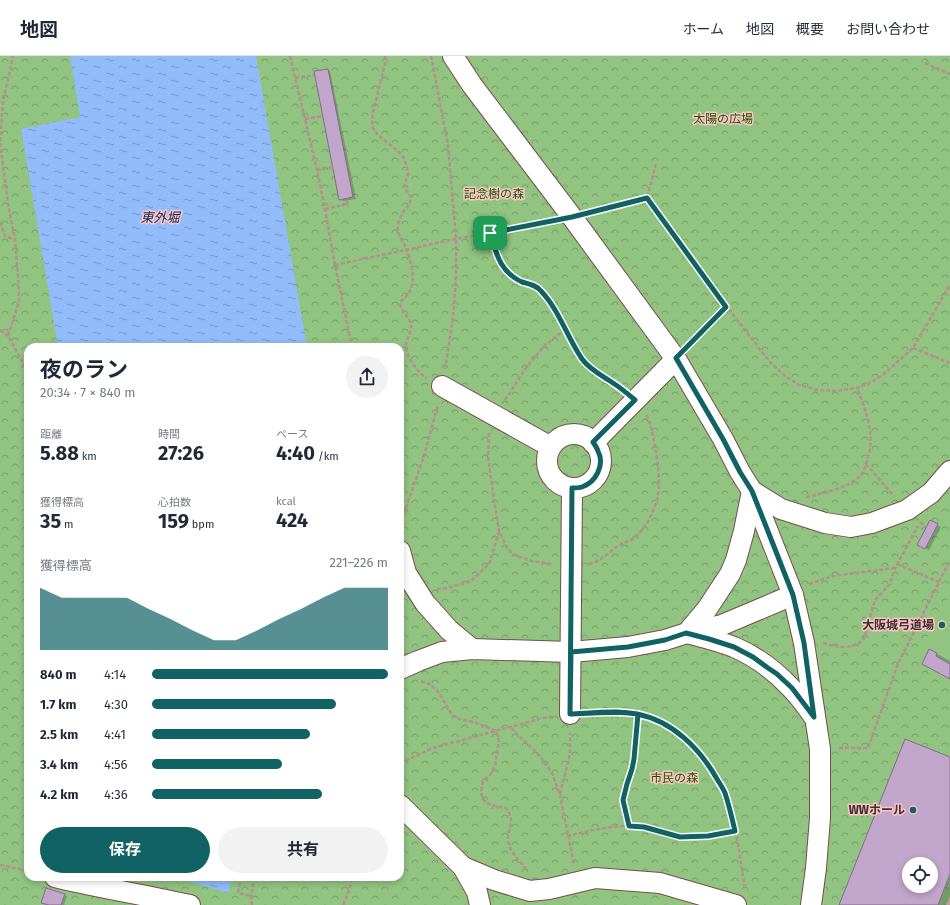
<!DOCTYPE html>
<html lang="ja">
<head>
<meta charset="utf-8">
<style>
	body { margin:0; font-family:"Fira Sans","Noto Sans JP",sans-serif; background:#f2f2f3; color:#1f2937; height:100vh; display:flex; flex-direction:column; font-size:15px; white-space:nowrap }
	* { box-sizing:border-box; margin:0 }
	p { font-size:13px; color:#747a83 }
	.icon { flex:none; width:22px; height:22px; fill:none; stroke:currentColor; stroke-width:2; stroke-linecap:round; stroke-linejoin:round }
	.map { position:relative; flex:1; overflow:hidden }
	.side { position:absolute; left:24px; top:287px; width:380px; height:538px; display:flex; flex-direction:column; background:#fff; border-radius:12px; box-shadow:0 2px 6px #0003 }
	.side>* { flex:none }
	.fabs { position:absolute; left:902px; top:801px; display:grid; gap:8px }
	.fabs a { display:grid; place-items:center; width:36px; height:36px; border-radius:50%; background:#fff; box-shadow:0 2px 6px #0003; font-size:20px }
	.pin { position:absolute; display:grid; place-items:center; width:34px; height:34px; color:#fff; margin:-17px; border-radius:8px; box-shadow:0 2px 6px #0006 }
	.round { display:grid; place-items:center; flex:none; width:42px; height:42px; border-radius:21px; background:#f2f2f3 }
	.headline { display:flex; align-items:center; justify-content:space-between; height:68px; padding:0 16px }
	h1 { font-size:22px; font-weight:700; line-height:30px }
	.metrics { display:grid; grid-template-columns:repeat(3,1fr); gap:6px; height:68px; padding:4px 16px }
	.metrics div { display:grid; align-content:center }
	.metrics b { font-size:20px; font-weight:700 }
	.metrics small { font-size:11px; font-weight:400 }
	.metrics p { font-size:11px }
	.chart { height:112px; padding:8px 16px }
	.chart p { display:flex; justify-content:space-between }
	.chart svg { width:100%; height:72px; margin-top:4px; fill:#116265; opacity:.7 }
	.action { display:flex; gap:8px; margin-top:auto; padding:8px 16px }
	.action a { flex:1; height:46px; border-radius:24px; background:#116265; color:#fff; font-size:16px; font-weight:700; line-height:46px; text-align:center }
	.action a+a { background:#f2f2f3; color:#1f2937 }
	ul { padding:0 16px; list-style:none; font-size:13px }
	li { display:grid; grid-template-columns:64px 48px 1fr; align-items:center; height:30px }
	li i { height:10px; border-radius:5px; background:#116265 }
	header { display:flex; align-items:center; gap:24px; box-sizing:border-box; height:56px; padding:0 20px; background:#fff; border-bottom:1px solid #e0e1e3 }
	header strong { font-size:19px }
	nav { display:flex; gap:22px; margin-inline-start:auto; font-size:14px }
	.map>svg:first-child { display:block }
</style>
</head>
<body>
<header>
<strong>地図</strong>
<nav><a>ホーム</a><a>地図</a><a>概要</a><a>お問い合わせ</a></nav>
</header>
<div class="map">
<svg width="950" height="849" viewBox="0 0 950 849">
	<defs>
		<pattern id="forest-crowns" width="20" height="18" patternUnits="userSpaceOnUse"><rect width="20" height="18" fill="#91c381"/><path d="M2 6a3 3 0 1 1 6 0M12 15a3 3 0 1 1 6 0" fill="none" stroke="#789f6a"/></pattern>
		<pattern id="water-ripples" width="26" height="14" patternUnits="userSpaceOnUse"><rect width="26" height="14" fill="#91bbf9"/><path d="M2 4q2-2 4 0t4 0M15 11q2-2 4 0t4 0" fill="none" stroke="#7898ca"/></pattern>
	</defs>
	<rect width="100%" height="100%" fill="#f8c4c4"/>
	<path fill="url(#forest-crowns)" fill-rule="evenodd" d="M0 0H950V840L946 849H0ZM28 291H400V821H28ZM909 808H931V830H909Z"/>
	<path fill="#91c381" d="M950 538V624L916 605 918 602 916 601Z"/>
	<g fill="url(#water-ripples)">
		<path d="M70 0H256L307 291H58L21 73 80 61Z"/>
		<path d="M174 821H232L228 837Z"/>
	</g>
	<g fill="#0003" fill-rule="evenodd">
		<path d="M328 14 330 15 356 143 343 145 340 144Z"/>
		<path d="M930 465 941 471 929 494 918 488Z"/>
		<path d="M930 594 950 605 949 608 950 609V623Z"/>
		<path d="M950 702V849H840ZM909 808H931V830H909Z"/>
		<path d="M64 839 67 840 64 849H49Z"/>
	</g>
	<g fill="#c1a5ca" stroke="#856b8d" fill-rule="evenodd">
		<path d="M328 13 353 141 339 144 314 15Z"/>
		<path d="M930 464 938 468 925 493 917 489Z"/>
		<path d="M929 593 937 597 936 600 950 608V623L922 608Z"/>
		<path d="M905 683 950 701V818L938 849H839ZM909 808H931V830H909Z"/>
		<path d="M46 832 65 838 61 849H49L41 847Z"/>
	</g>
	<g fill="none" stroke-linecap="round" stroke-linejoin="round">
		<defs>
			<g id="street">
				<path d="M453 0 472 29 572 161 676 303 723 383 740 416 752 435 793 539 804 587 820 693V762L816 812 811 849"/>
				<path d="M442 330 551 391"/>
				<circle cx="574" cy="405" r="27"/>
				<path d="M593 387 676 303"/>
				<path d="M400 495 406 517 425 547 449 574 472 593"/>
				<path d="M400 613 418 605 442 596 472 593 571 596 628 591 665 584 687 577 722 569 793 539"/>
				<path d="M570 658 572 432"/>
				<path d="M814 661C807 651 800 641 791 632 775 615 755 600 734 591 719 585 702 581 687 577L707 553 730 518 736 504 744 475 752 435 781 453 825 467 851 471 872 467 907 454 931 437 950 415"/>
				<path d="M400 749 463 811 477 836 480 849"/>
				<path d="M463 811 494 824 530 835 549 833 595 822 660 827 736 849"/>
				<path d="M55 821C100 832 145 839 190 849"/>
			</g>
		</defs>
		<use href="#street" stroke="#794d4e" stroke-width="22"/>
		<g stroke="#b68e8e" stroke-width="2.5" stroke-dasharray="4 2" stroke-linecap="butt">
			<path d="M290 0 317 114 325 153 335 209 352 291"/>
			<path d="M385 0V8L373 56 372 65 373 72 378 79 399 96 404 102 407 112 408 119 404 129 407 135 411 141 410 148C403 155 395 168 399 178 401 184 406 189 407 195 411 205 415 221 411 232 409 238 405 242 400 246 400 255 410 261 411 269 412 276 407 281 406 288 405 300 417 316 427 322"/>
			<path d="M431 0 448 89 456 183V221L453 262 445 313"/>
			<path d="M925 7 950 18"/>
			<path d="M295 22 314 19"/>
			<path d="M305 63 323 60"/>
			<path d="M317 114 333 111"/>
			<path d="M647 142 727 251 769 305 785 320 799 329 818 334 836 335 857 332 870 327 884 318 913 292 950 229"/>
			<path d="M325 153 348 148 346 143"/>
			<path d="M590 156 647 142 656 108"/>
			<path d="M0 166 5 180 15 184"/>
			<path d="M490 177 498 202 504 213 512 220 523 226 532 228 540 233 550 245 583 304 599 319 612 326 621 332"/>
			<path d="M335 209 456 183 552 165"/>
			<path d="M0 274 8 280 23 307 28 318"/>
			<path d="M8 280 19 246V234L15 184 8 148 0 85 3 46 13 0"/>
			<path d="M689 289 727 251"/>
			<path d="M913 292 950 307"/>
			<path d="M505 344 526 312 545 289 566 273"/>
			<path d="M489 377 488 400 493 438 499 475 507 492 514 499 532 505 552 508"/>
			<path d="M866 408 894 440"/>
			<path d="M806 441C821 438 849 432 860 420 864 416 866 409 867 404 868 400 870 396 870 392 873 372 864 350 857 332"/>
			<path d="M920 466 926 471"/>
			<path d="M400 469 423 403 438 349"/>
			<path d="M589 508C599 506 607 498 615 492 619 489 624 487 629 485 633 484 637 479 641 475 651 464 659 443 659 428 659 415 657 403 655 391 653 379 651 369 646 358"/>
			<path d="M897 508 939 526"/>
			<path d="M809 528 832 520 895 512"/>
			<path d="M437 533 447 532 471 525 489 508 499 476"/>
			<path d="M823 587C836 591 855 595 864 582L875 544 890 528 895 512 918 470"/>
			<path d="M421 625 431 629 439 637 452 659 459 663 474 666 496 675 499 685 495 710 490 719 483 725C478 746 486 749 506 752 518 768 504 775 509 788 512 798 520 806 527 814"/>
			<path d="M589 657C605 657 622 655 638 658 672 665 700 692 716 721 719 726 723 732 725 737 736 768 740 801 745 833"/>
			<path d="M511 672 540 700 552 717 560 739 574 808"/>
			<path d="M839 692H868L898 608 950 504"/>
			<path d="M400 707 433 692 543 662 552 661"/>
			<path d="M560 738 570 698V677"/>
			<path d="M629 770 623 744 624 736 632 713 634 703 638 658"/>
			<path d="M567 780C588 775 608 770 629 770 638 770 647 771 656 774 664 776 671 780 680 781 698 783 717 779 735 775"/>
			<path d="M0 809 28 815"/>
			<path d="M241 821 238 837 251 840"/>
			<path d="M252 849 251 840 255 821"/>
			<path d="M343 849 347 840 353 821"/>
		</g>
		<use href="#street" stroke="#fff" stroke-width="20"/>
	</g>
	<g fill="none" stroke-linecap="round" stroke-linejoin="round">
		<defs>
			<path id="route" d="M490 177C496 197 500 216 522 226 529 228 536 229 541 235 559 254 567 281 582 303 590 314 603 320 613 327 621 332 628 338 635 344L593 386C595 389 597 392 598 395 605 409 596 426 582 431 579 432 575 432 572 432 571 507 571 583 570 658L618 656 638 658 634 703 632 713 627 728 623 744 629 770 644 771 680 781 708 780 735 775C732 762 729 749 725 737 723 732 720 728 717 723 700 693 673 665 637 658 616 654 592 657 570 658L571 596 628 591 665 584 686 577 709 583 734 591 753 601 768 612 777 618 792 632 814 661 804 587 793 539 773 488 752 435 740 416 723 383 676 302 726 251 647 142 572 161 490 177"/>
		</defs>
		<use href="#route" stroke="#fff" stroke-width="8"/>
		<use href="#route" stroke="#116265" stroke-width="5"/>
	</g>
	<g fill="#116265" stroke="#f8c4c4" stroke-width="1.5">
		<circle cx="942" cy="569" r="4"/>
		<circle cx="913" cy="754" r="4"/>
	</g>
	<g text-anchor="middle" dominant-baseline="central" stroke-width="3" stroke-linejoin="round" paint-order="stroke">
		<g font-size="12" fill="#1d5600" stroke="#f8c4c4">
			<text x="723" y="63">太陽の広場</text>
			<text x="494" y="138">記念樹の森</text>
			<text x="674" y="722">市民の森</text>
		</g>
		<g font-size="12" font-weight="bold" fill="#412d2d" stroke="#f8c4c4" text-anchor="end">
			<text x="934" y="569">大阪城弓道場</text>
			<text x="905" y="754">WWホール</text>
		</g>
		<g font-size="13" font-style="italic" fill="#0d2e5e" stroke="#f8c4c4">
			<text x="160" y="161">東外堀</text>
		</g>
	</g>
</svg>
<div class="fabs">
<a><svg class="icon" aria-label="locate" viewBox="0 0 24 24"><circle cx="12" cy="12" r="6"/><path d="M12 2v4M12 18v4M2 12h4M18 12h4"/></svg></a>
</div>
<div class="pin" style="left:490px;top:177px;background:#1e9e55"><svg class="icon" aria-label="arrive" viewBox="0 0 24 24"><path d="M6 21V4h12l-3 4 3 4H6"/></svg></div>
<section class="side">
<div class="headline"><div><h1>夜のラン</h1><p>20:34 · 7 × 840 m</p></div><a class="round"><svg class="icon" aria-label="share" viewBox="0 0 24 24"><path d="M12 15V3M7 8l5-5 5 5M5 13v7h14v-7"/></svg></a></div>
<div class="metrics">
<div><p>距離</p><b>5.88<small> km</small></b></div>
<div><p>時間</p><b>27:26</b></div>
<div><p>ペース</p><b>4:40<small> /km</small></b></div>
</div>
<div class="metrics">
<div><p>獲得標高</p><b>35<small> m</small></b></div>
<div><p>心拍数</p><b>159<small> bpm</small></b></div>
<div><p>kcal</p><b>424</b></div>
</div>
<div class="chart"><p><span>獲得標高</span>221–226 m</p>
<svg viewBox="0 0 160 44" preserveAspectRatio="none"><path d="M0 44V6L10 12L20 12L30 12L40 12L50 19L60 25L70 32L80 38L90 38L100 32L110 25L120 19L130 12L140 6L150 6L160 6V44z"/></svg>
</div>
<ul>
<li><b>840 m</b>4:14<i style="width:100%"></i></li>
<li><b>1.7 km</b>4:30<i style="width:78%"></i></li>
<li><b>2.5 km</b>4:41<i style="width:67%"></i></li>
<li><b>3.4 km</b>4:56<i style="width:55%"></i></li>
<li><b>4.2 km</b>4:36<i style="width:72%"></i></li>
</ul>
<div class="action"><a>保存</a><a>共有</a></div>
</section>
</div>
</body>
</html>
